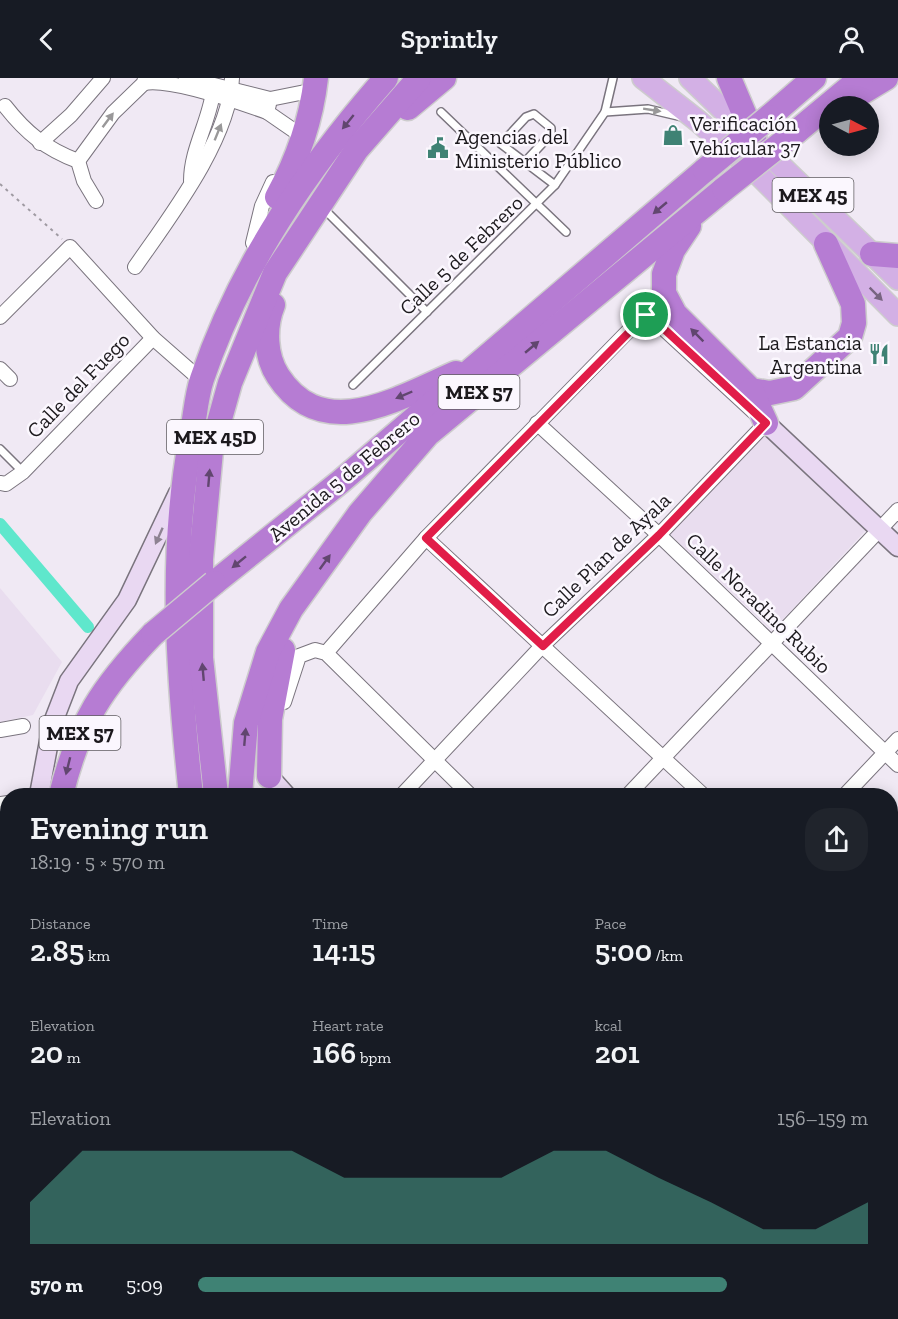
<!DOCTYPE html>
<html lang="en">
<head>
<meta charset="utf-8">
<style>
	body { margin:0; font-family:"Zilla Slab",serif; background:#20242c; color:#f1f3f6; height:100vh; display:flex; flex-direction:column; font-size:22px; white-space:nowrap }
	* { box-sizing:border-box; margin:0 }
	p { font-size:20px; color:#9ea1a6 }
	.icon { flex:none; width:33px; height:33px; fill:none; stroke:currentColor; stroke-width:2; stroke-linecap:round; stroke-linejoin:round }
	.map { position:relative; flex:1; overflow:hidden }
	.panel { position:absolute; left:0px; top:710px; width:898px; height:532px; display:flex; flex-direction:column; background:#171b24; border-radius:24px 24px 0 0; box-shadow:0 3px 15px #0003 }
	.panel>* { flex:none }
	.needle { width:39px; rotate:96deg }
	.fabs { position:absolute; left:819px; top:18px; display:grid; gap:12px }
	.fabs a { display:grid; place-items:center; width:60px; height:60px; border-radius:50%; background:#171b24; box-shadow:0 3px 15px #0003; font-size:30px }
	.pin { position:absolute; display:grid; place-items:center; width:51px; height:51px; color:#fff; margin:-26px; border:3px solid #fff; border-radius:50%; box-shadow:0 2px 6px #0007 }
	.round { display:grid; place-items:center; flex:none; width:63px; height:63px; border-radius:24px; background:#20242c }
	.headline { display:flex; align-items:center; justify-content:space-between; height:102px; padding:0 30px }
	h1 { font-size:33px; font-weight:600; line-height:45px }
	.figures { display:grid; grid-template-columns:repeat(3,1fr); gap:9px; height:102px; padding:6px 30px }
	.figures div { display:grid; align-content:center }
	.figures b { font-size:30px; font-weight:600 }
	.figures small { font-size:16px; font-weight:400 }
	.figures p { font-size:16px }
	.chart { height:168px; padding:12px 30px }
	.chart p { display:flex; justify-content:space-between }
	.chart svg { width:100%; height:108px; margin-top:6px; fill:#3f8274; opacity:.7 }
	ul { padding:0 30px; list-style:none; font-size:20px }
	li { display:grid; grid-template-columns:96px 72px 1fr; align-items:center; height:45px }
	li i { height:15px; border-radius:8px; background:#3f8274 }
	header { display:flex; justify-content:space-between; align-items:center; height:78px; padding:0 30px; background:#171b24; font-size:27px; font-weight:600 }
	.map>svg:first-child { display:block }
</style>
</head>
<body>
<header><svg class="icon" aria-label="back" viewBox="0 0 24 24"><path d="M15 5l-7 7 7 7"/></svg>Sprintly<svg class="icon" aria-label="person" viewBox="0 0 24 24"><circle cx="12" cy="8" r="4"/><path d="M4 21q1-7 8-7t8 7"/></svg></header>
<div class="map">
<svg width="898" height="1241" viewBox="0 0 898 1241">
	<rect width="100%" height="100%" fill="#f0e9f4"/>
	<g fill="#e9ddef">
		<path d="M764 352 868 450 772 553 668 454Z"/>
		<path d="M0 510 62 584 33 637 0 644Z"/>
	</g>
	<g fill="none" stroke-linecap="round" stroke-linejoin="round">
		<path stroke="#5fe7cc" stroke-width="12" d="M0 446 88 549"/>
		<defs>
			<g id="lane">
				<path d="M441 34 566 154"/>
				<path d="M605 34 648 31 682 39"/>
				<path d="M523 86 551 56V50L534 36 526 39 501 66 555 107"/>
				<path d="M323 130 427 234"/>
				<path d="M353 307 555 107 605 34 613 0"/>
				<path d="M0 371 23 394"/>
			</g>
			<g id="street">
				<path d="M186 0 270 21 305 14"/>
				<path d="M144 5C171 0 239 24 267 34"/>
				<path d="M269 26 267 34 296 54"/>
				<path d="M5 28C26 55 46 71 78 83L84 103 96 123"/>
				<path d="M40 65 71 37 103 0"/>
				<path d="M78 83 113 35 144 5 145 0"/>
				<path d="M191 103C191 70 211 41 214 8"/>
				<path d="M253 165 262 128 273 104"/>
				<path d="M135 189C169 140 230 61 232 0"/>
				<path d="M0 239 70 169 153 260 202 303"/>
				<path d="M0 291 10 301"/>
				<path d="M537 345 659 457 898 687"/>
				<path d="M0 405 6 406 23 394 153 260"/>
				<path d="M426 460 703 717"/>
				<path d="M326 575 426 460 643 238H650L766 345 659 457 542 568 402 717"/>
				<path d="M284 624 299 578 315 572 326 575 470 717"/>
				<path d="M0 652 23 648"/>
				<path d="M628 717 898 432"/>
				<path d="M845 717 898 661"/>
				<path d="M0 726 8 725"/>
				<path d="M0 809 8 808"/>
				<path d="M891 898 898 913"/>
				<path d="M0 933 8 947"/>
				<path d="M0 960 8 958"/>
				<path d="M0 1080 8 1079"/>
				<path d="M0 1170 8 1169"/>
				<path d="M891 1198 898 1197"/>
				<path d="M149 1234 152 1241"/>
				<path d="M472 1234 473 1241"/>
				<path d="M677 1234V1241"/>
				<path d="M72 1241 94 1234"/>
				<path d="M494 1241 550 1234"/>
			</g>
			<g id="secondary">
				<path d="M766 345 898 469"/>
				<path d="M269 698 286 717"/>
				<path d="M39 717 52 647 69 603 127 522 178 415"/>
				<path d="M891 897 898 890"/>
				<path d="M891 955H898"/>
				<path d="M212 1234 213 1241"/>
				<path d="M303 1234V1241"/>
				<path d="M501 1234V1241"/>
			</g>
			<g id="primary">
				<path d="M643 0 698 43 756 94 898 237"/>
				<path d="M690 0 898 201"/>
			</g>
			<g id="highway">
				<path d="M729 0 754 59"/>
				<path d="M848 23 886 0"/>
				<path d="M408 30 444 0"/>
				<path d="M769 39 814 0"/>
				<path d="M796 54 861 0"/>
				<path d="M277 119C298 81 311 44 316 0"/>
				<path d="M689 148 673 172 664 196V215L675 236 751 312 770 315 794 310 850 259 854 245 853 226 826 166"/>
				<path d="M872 176 898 178"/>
				<path d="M273 227C264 249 265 278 278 298 323 367 398 320 456 295"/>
				<path d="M751 312 766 345"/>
				<path d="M214 505 340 404 705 92"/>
				<path d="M269 698 270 641 283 572"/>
				<path d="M61 717C79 644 102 609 153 556"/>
				<path d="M191 717C178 597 169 478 191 359 195 340 196 319 202 301 240 188 308 89 386 0"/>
				<path d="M216 717 201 580V481L211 373 230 305 275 195 357 71 419 0"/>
				<path d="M240 717 246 645 268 574 291 531 360 435 428 356 724 111"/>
				<path d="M233 1234 235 1241"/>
				<path d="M273 1234V1241"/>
			</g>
		</defs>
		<use href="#lane" stroke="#7a747e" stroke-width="10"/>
		<use href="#street" stroke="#7a747e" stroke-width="16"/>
		<use href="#secondary" stroke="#7a747e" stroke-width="21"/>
		<use href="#primary" stroke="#cdcccd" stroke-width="24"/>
		<use href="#highway" stroke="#cdcccd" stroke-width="27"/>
		<path stroke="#9f9aa2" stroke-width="2" stroke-dasharray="3 4.5" stroke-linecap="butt" d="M0 106 62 161"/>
		<use href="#lane" stroke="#fff" stroke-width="7"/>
		<use href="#street" stroke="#fff" stroke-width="14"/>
		<use href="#secondary" stroke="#e9d8f2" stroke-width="18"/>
		<use href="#primary" stroke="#d3b0e5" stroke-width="21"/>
		<use href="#highway" stroke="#b67cd3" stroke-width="24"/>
		<defs>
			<g id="highway-bridge">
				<path d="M705 92 769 39"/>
				<path d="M724 111 796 54"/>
				<path d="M153 556 214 505"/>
			</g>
		</defs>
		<use href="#highway-bridge" stroke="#cdcccd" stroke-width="27" stroke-linecap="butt"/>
		<use href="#highway-bridge" stroke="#b67cd3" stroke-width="24"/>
	</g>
	<defs><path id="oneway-solid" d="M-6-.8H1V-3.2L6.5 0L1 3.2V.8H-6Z" transform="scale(1.5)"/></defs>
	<g fill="#999899">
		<use href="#oneway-solid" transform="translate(652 32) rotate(9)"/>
		<use href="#oneway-solid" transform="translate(108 42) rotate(-53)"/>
		<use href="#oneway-solid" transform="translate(218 54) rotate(-68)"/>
	</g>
	<g fill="#61466f">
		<use href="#oneway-solid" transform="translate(348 44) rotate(129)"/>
		<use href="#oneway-solid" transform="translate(660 130) rotate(140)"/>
		<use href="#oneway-solid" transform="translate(697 257) rotate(-135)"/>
		<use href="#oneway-solid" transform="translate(532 269) rotate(-40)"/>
		<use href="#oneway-solid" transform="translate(404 317) rotate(157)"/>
		<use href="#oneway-solid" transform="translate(209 400) rotate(-85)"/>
		<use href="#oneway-solid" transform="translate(239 484) rotate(141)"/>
		<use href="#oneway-solid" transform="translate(325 484) rotate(-54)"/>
		<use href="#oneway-solid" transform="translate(203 594) rotate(-95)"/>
		<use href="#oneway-solid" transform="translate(245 659) rotate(-85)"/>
		<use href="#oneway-solid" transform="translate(68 688) rotate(104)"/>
	</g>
	<use fill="#786481" href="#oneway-solid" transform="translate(876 216) rotate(45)"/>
	<use fill="#8d8292" href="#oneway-solid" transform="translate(159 458) rotate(114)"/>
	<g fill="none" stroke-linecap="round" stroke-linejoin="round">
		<defs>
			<path id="route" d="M646 237 650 238 766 345 659 457 543 568 426 460Z"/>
		</defs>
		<use href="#route" stroke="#fff" stroke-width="12"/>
		<use href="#route" stroke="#e11d48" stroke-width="8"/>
	</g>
	<defs>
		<symbol id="shop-bare" viewBox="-9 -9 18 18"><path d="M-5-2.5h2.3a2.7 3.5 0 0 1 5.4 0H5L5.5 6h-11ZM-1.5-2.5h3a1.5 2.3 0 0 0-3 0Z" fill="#3f8274" stroke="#fbf7fe" stroke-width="2.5" paint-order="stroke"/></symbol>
		<symbol id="civic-bare" viewBox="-9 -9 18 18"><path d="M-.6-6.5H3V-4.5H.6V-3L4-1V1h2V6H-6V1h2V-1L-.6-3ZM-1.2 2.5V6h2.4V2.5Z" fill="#3f8274" stroke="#fbf7fe" stroke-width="2.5" paint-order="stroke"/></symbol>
		<symbol id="restaurant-bare" viewBox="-9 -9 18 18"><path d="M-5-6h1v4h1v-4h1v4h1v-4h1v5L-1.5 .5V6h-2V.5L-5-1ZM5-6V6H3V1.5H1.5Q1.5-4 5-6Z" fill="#3f8274" stroke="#fbf7fe" stroke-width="2.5" paint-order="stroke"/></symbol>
	</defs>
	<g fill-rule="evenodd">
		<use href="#shop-bare" x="658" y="42" width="30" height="30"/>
		<use href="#civic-bare" x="423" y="55" width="30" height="30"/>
		<use href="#restaurant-bare" x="864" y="261" width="30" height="30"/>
	</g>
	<g text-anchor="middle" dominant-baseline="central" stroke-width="5" stroke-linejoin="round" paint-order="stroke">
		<g fill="#fbf7fe" stroke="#5f5c60" stroke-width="1.5">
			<rect x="772.5" y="100" width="81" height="34" rx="4.5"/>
			<rect x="438.5" y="297" width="81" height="34" rx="4.5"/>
			<rect x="167" y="342" width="96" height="34" rx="4.5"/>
			<rect x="39.5" y="638" width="81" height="34" rx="4.5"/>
		</g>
		<g font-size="20" font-weight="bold" fill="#1c191d">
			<text x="813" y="117">MEX 45</text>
			<text x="479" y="314">MEX 57</text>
			<text x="215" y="359">MEX 45D</text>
			<text x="80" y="655">MEX 57</text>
		</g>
		<g font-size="21" fill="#1c191d" stroke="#fbf7fe" text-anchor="start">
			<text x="690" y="45">Verificación<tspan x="690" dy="24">Vehícular 37</tspan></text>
			<text x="455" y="58">Agencias del<tspan x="455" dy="24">Ministerio Público</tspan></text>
			<text x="862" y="264" text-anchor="end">La Estancia<tspan x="862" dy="24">Argentina</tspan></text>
		</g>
		<g font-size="21" fill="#1c191d" stroke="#fbf7fe">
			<text transform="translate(461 177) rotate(-44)">Calle 5 de Febrero</text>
			<text transform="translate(78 307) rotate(-46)">Calle del Fuego</text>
			<text transform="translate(344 398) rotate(-40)">Avenida 5 de Febrero</text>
			<text transform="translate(606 477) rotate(-44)">Calle Plan de Ayala</text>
			<text transform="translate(759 525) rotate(44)">Calle Noradino Rubio</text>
		</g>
	</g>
</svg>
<div class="fabs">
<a><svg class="needle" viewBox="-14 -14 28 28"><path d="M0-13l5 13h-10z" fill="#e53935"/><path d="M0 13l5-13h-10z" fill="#9ea1a6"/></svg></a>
</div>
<div class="pin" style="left:646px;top:237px;background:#1e9e55"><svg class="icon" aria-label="arrive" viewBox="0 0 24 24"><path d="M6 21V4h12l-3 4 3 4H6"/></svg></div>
<section class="panel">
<div class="headline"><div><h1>Evening run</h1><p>18:19 · 5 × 570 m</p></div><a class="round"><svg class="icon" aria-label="share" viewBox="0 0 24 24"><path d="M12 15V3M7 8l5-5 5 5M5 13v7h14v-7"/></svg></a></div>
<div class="figures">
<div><p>Distance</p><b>2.85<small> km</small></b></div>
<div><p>Time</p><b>14:15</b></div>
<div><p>Pace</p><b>5:00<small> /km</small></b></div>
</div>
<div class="figures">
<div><p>Elevation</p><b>20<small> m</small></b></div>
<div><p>Heart rate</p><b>166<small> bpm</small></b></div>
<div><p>kcal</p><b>201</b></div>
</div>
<div class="chart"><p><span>Elevation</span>156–159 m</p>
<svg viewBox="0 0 160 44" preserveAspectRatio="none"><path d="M0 44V27L10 6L20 6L30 6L40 6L50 6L60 17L70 17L80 17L90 17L100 6L110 6L120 17L130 27L140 38L150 38L160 27V44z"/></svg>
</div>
<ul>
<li><b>570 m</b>5:09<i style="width:79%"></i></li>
</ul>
</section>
</div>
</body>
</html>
